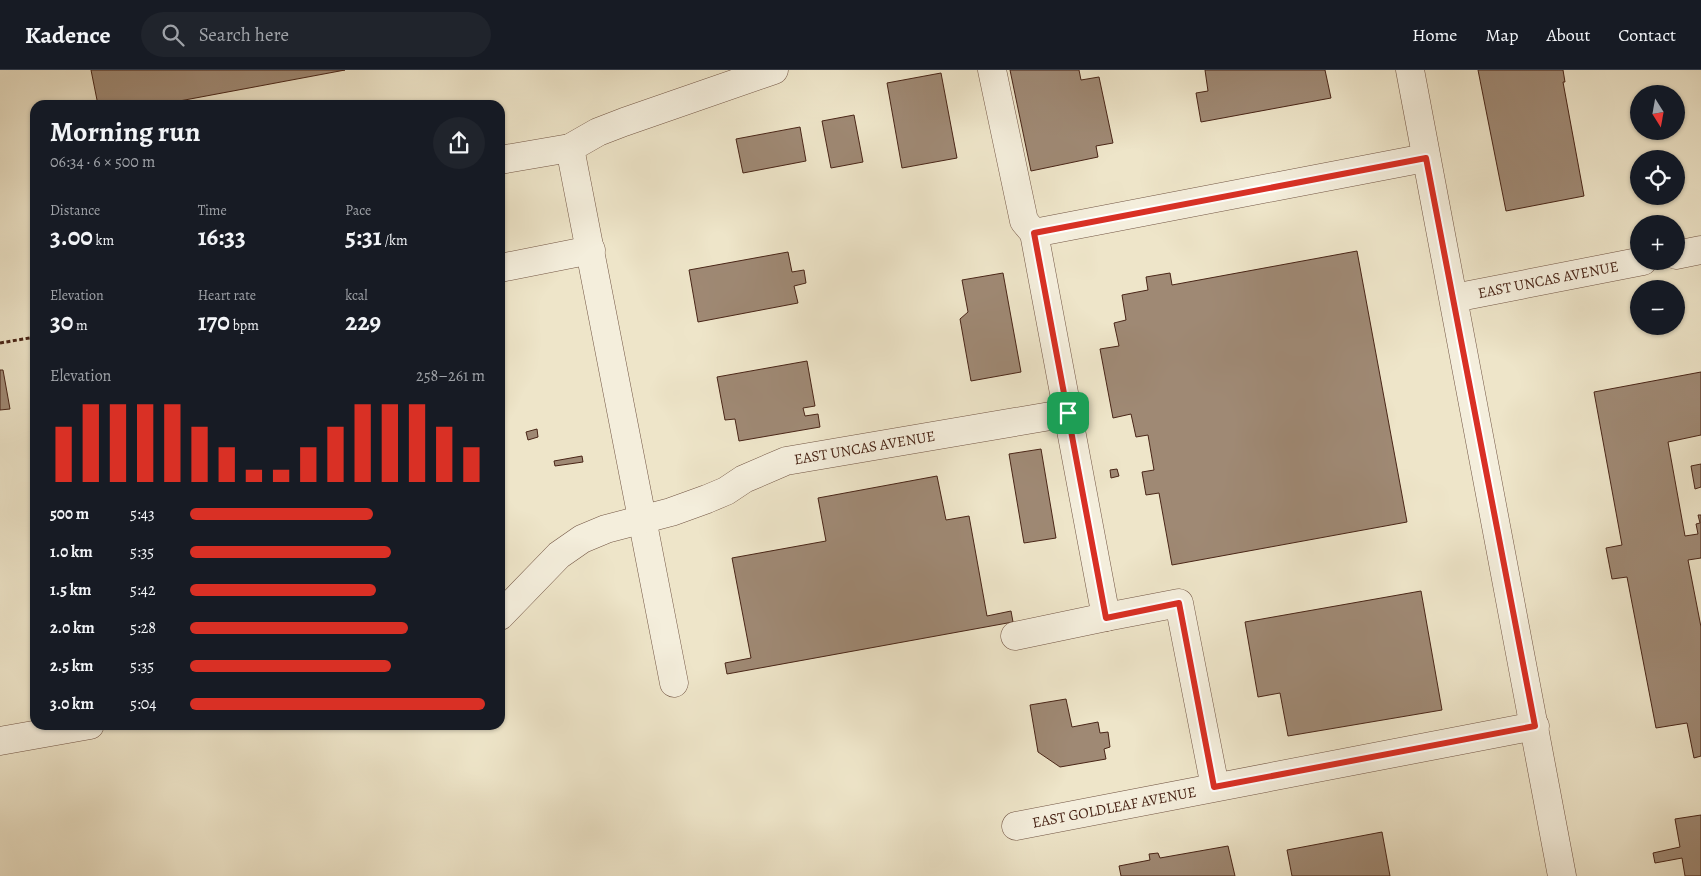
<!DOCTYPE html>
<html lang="en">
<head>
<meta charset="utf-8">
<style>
	body { margin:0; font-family:Alegreya,serif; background:#20242c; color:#f1f3f6; height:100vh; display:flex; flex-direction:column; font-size:19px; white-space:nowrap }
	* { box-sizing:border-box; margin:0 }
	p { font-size:16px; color:#9ea1a6 }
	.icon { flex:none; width:28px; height:28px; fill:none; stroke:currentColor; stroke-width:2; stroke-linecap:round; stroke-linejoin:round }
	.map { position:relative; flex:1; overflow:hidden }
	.drawer { position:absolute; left:30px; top:30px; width:475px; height:630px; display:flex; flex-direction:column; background:#171b24; border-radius:15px; box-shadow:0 1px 4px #0004 }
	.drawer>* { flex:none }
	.needle { width:32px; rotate:169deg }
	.controls { position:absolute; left:1630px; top:15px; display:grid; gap:10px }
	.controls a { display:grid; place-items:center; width:55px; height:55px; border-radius:50%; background:#171b24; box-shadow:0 1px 4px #0004; font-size:25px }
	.pin { position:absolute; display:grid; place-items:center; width:42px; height:42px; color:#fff; margin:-21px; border-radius:10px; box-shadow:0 2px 8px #0006 }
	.round { display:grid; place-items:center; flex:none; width:52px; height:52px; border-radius:26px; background:#20242c }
	.overview { display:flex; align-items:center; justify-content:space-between; height:85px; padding:0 20px }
	h1 { font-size:28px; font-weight:600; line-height:38px }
	.metrics { display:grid; grid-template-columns:repeat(3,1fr); gap:8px; height:85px; padding:5px 20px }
	.metrics div { display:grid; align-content:center }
	.metrics b { font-size:25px; font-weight:600 }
	.metrics small { font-size:14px; font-weight:400 }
	.metrics p { font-size:14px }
	.chart { height:140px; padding:10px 20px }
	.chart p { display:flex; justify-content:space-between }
	.chart svg { width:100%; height:90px; margin-top:5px; stroke:#d93025; stroke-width:6 }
	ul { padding:0 20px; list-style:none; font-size:16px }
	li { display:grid; grid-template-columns:80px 60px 1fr; align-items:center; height:38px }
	li i { height:12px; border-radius:6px; background:#d93025 }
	header { display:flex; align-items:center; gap:30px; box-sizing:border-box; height:70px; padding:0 25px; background:#171b24; border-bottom:1px solid #363941 }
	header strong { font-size:24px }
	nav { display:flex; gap:28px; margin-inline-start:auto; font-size:18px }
	.search { width:350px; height:45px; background:#20242c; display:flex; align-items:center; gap:12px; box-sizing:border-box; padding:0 18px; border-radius:28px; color:#9ea1a6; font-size:19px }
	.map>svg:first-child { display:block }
</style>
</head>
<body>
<header>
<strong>Kadence</strong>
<div class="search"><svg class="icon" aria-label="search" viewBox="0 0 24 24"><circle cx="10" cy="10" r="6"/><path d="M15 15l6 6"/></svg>Search here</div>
<nav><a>Home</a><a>Map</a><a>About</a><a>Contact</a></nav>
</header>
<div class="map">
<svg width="1701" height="806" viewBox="0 0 1701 806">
	<rect width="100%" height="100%" fill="#eee5c9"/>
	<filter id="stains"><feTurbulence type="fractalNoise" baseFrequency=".004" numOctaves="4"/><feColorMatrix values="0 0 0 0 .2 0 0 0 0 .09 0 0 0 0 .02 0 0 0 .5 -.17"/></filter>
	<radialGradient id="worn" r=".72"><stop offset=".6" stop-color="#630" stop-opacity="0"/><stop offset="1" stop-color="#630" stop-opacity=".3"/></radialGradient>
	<g fill="#9f8974" stroke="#492517">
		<path d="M91 0H345L158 35H98Z"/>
		<path d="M1010 0H1079L1081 10 1099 7 1113 73 1096 76 1098 87 1031 101Z"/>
		<path d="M1205 0H1325L1331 28 1201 52 1196 23 1208 21Z"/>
		<path d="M1478 0H1563L1565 12H1563L1584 126 1506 141Z"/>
		<path d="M941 3 957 88 902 98 887 13Z"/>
		<path d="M854 45 863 92 831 98 822 51Z"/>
		<path d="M800 57 806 91 743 103 736 69Z"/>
		<path d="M1357 181 1407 452 1172 495 1159 423 1146 425 1142 402 1154 400 1148 365 1136 367 1131 344 1113 348 1100 279 1119 276 1114 253 1126 250 1122 225 1148 220 1146 207 1170 203 1172 215Z"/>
		<path d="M788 182 792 202 804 200 806 213 794 216 798 233 698 252 689 200Z"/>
		<path d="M1003 203 1021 302 971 311 960 249 968 242 962 210Z"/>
		<path d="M807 291 815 336 803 338 805 346 818 344 820 357 739 371 735 349 725 350 717 307Z"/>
		<path d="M0 300H3L10 339 0 340Z"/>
		<path d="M1701 302V365L1668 372 1685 466 1698 464 1696 454 1700 453 1698 445H1701V488L1688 490 1701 557V686L1694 688 1687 653 1656 658 1627 507 1612 509 1606 478 1622 475 1594 322Z"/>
		<path d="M537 359 538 367 528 370 526 362Z"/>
		<path d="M1041 379 1056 468 1024 473 1009 384Z"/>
		<path d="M582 386 583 392 555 396 554 391Z"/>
		<path d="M1701 394V417L1695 419 1691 396Z"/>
		<path d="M1117 399 1119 406 1111 408 1110 400Z"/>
		<path d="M937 406 946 450 969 446 987 546 1011 541 1013 552 727 604 725 593 751 588 732 488 826 471 818 428Z"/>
		<path d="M1421 521 1442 640 1288 666 1280 623 1258 627 1245 552Z"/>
		<path d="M1066 629 1072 657 1098 652 1100 663 1108 662 1110 677 1104 679 1106 689 1060 697 1038 682 1030 635Z"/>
		<path d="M1701 745V806H1685L1682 788 1655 793 1653 783 1680 777 1675 749Z"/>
		<path d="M1382 762 1390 806H1292L1287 780Z"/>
		<path d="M1228 776 1235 806H1121L1119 796 1150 790 1149 784 1158 783 1160 788Z"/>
	</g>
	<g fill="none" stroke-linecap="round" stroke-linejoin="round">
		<defs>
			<g id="minor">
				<path d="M992 0 1024 151 1034 163 1106 547 1179 533 1215 717"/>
				<path d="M1410 0 1562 806"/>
				<path d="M570 78 674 613"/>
				<path d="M500 90 570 78 598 62 624 52 774 0"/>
				<path d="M1034 163 1425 88"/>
				<path d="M1676 185 1701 180"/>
				<path d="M500 198 591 180"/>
				<path id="s1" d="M1454 228 1643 191"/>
				<path id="s2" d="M500 546 559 485 582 469 606 459 671 442 707 429 726 421 744 409 786 391 1068 343"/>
				<path d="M1015 566 1106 547"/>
				<path d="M0 671 90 655"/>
				<path id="s3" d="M1016 756 1535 656"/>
			</g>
		</defs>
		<use href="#minor" stroke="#725544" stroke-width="29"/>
		<path stroke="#492517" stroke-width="3" stroke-dasharray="4 2.5" stroke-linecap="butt" d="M0 273 35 267"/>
		<use href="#minor" stroke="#f4eedc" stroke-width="28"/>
	</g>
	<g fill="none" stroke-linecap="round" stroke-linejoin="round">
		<defs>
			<path id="route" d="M1426 88 1535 656 1214 717 1179 533 1106 548 1034 163Z"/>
		</defs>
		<use href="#route" stroke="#fff" stroke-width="10"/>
		<use href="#route" stroke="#d93025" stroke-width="6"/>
	</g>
	<g text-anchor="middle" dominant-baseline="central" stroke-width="5" stroke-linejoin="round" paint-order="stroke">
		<g font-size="15" fill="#492517" stroke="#f4eedc">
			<text stroke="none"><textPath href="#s1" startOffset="96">EAST UNCAS AVENUE</textPath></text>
			<text stroke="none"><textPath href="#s2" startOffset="412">EAST UNCAS AVENUE</textPath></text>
			<text stroke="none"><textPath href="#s3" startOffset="100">EAST GOLDLEAF AVENUE</textPath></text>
		</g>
	</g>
	<rect width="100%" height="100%" filter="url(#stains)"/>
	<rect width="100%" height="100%" fill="url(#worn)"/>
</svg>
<div class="controls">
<a><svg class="needle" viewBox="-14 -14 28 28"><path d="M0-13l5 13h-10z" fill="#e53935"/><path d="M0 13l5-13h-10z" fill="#9ea1a6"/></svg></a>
<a><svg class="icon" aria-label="locate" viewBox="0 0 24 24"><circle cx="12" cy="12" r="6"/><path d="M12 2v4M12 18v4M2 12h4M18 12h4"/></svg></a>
<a>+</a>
<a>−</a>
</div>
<div class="pin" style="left:1068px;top:343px;background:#1e9e55"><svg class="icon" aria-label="arrive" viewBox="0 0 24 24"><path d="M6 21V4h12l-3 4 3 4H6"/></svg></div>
<section class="drawer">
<div class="overview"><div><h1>Morning run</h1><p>06:34 · 6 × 500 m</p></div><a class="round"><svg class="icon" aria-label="share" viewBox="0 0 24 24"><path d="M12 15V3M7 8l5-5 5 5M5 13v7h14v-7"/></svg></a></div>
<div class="metrics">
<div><p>Distance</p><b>3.00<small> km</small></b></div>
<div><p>Time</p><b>16:33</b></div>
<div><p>Pace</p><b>5:31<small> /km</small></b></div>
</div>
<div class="metrics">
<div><p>Elevation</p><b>30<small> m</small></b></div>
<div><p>Heart rate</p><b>170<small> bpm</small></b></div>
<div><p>kcal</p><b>229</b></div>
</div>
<div class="chart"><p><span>Elevation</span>258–261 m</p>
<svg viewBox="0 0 160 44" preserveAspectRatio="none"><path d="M5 44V17M15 44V6M25 44V6M35 44V6M45 44V6M55 44V17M65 44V27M75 44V38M85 44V38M95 44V27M105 44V17M115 44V6M125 44V6M135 44V6M145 44V17M155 44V27"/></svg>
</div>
<ul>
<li><b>500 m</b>5:43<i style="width:62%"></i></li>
<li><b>1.0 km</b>5:35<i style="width:68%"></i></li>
<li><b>1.5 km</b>5:42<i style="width:63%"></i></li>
<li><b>2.0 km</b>5:28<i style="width:74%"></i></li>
<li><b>2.5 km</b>5:35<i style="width:68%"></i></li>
<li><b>3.0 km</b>5:04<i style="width:100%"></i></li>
</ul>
</section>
</div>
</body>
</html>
